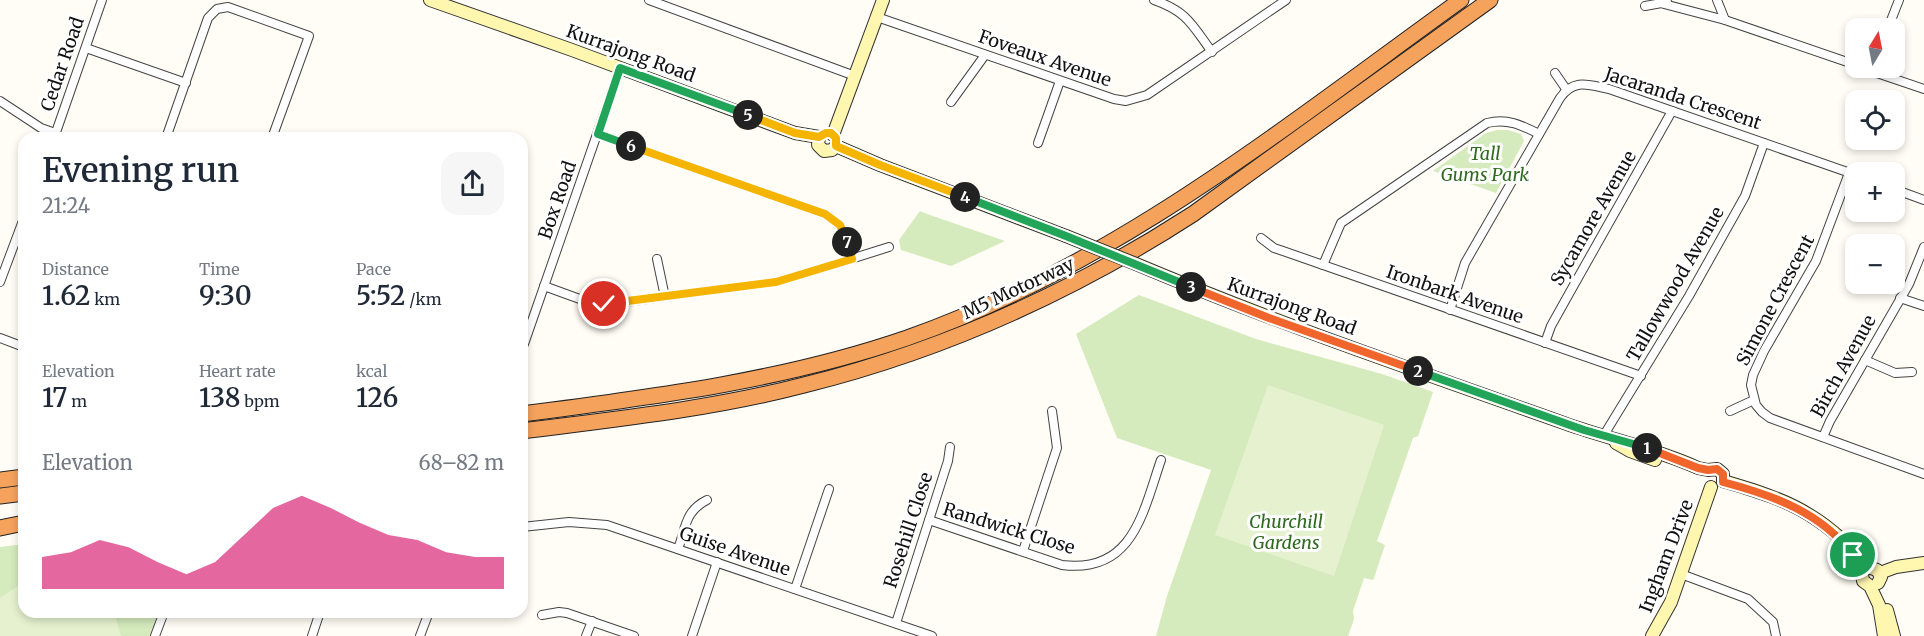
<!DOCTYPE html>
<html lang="en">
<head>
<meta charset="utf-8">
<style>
	body { margin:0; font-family:Merriweather,serif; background:#f6f6f7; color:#1f2937; height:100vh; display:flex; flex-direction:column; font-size:22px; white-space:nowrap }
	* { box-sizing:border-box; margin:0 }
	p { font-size:20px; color:#747a83 }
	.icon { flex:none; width:33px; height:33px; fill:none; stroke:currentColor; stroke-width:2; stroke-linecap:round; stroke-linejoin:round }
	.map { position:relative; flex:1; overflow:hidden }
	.details { position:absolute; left:18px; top:132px; width:510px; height:486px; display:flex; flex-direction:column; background:#fff; border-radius:18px; box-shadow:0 3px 9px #0003 }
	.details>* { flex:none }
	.needle { width:39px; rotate:10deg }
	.buttons { position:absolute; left:1845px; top:18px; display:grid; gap:12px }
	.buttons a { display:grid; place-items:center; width:60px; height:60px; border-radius:12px; background:#fff; box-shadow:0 3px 9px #0003; font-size:30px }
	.pin { position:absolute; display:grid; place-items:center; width:51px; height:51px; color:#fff; margin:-26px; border:3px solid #fff; border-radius:50%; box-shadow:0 2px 6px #0007 }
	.km { position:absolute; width:30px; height:30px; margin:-15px; border-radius:50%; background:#222; color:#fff; font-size:16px; line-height:30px; text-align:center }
	.round { display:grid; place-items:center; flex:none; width:63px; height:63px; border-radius:18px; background:#f6f6f7 }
	.overview { display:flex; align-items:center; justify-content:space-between; height:102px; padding:0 24px }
	h1 { font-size:33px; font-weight:600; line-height:45px }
	.stats { display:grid; grid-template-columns:repeat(3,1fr); gap:9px; height:102px; padding:6px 24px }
	.stats div { display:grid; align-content:center }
	.stats b { font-size:26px; font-weight:600 }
	.stats small { font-size:16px; font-weight:400 }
	.stats p { font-size:16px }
	.chart { height:168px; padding:12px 24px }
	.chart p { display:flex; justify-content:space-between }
	.chart svg { width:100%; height:108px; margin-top:6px; fill:#db2777; opacity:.7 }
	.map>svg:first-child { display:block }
</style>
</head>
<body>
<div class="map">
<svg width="1924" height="636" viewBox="0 0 1924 636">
	<rect width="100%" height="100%" fill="#fffdf5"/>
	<g fill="#d5ebbd">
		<path d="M1497 130H1508L1521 134 1524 141 1496 193 1433 171 1486 133Z"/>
		<path d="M920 211 930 215 1005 241 951 266 901 250 899 240Z"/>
		<path d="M1139 295 1256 339 1382 374 1433 392 1418 436 1413 438 1377 541 1385 545 1374 578 1373 580 1364 578 1353 611 1354 619 1348 636H1156L1167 596 1211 470 1117 438 1076 334Z"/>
		<path d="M24 544V612H159L151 636H0V547Z"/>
	</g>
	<g fill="#e6f2cf">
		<path d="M1268 385 1384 425 1334 576 1215 535Z"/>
		<path d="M24 582V612H114L121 636H0V598Z"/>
	</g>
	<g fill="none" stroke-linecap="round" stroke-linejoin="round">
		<defs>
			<g id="street">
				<path d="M649 0 855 76"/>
				<path d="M1154 0C1188 12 1192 25 1212 52"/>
				<path d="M1717 0 1725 20 1856 65"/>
				<path d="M1664 4 1725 20"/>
				<path d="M1645 6 1667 2"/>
				<path d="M877 17 1114 99 1126 101 1147 95 1286 0"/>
				<path d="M1888 28 1899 0"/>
				<path d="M86 48 186 83"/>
				<path d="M1862 68 1924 89"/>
				<path d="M1555 73 1566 89"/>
				<path d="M0 101 41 128 55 133"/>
				<path d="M951 102 985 55"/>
				<path d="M598 134 829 216 842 228 852 259"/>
				<path d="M54 138 102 0"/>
				<path d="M166 138 208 18 217 9 228 7 309 36 272 138"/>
				<path d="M1038 143 1060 81"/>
				<path d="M1849 173 1816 261 1764 351 1753 375 1751 385 1756 405 1762 412 1770 418 1924 474"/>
				<path d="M1894 189 1924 200"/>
				<path d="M1261 238 1274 248 1283 251 1641 376"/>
				<path d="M657 259 665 297"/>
				<path d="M1323 265 1341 223 1487 123C1508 118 1521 125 1539 134"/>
				<path d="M0 282 24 218"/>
				<path d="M544 286 588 302 618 303 781 281 889 247"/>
				<path d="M1900 298 1924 306"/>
				<path d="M1450 310 1465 263 1560 98C1574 78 1589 85 1609 89L1856 175"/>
				<path d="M0 338 24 347"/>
				<path d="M1545 343 1551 326 1570 292 1672 111"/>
				<path d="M524 344 620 68"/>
				<path d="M1865 360 1895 373 1912 372"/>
				<path d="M1730 411 1754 400"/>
				<path d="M1605 437 1607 430 1689 296 1745 196 1764 143"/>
				<path d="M1823 437 1830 421 1909 284 1924 247"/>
				<path d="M929 520 1062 565C1133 574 1143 512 1161 460"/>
				<path d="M522 527 569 522 607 525 932 636"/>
				<path d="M678 549C686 527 685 511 707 500"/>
				<path d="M1023 551 1057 448 1052 411"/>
				<path d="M1681 574 1748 599 1773 622 1776 636"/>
				<path d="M795 589 829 489"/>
				<path d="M542 615 559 612 567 613 634 636"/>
				<path d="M896 623 948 461 950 447"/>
				<path d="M155 636 164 612"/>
				<path d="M312 636 320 612"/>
				<path d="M420 636 429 612"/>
				<path d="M586 636 592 621"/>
				<path d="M692 636 717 562"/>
			</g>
			<g id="secondary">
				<path d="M430 0 572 50 795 133 819 137"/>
				<path d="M833 135 883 0"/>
				<path d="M819 137 818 145 824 151 832 150 836 146"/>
				<path d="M836 146 880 165 1066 236"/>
				<path d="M1136 264C1276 323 1420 372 1564 423 1608 439 1654 448 1698 468L1708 470 1717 469 1723 474V481"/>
				<path d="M1616 443 1630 451 1655 460"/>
				<path d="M1723 481C1753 490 1785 499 1811 516 1834 530 1852 549 1871 568L1877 570 1881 577 1878 583"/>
				<path d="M1854 556 1861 567 1863 581 1870 586 1879 605 1884 636"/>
				<path d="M1880 573 1896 567 1924 563"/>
				<path d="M1887 610 1894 636"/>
				<path d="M1652 636 1671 602 1711 487"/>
			</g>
			<g id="highway">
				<path d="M522 414C652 397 782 381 907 338 1114 266 1286 126 1461 0"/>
				<path d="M522 431C616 419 712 409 804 385 945 350 1071 293 1193 214L1490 0"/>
				<path d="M0 480 24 477"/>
				<path d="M0 496 24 493"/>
				<path d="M0 528 24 523"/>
			</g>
		</defs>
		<use href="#street" stroke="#444" stroke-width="10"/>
		<use href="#secondary" stroke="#333" stroke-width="14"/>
		<use href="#highway" stroke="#222" stroke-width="17"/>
		<use href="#street" stroke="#fff" stroke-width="8"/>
		<use href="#secondary" stroke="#fff6b0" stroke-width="12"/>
		<use href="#highway" stroke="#f5a25d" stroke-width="15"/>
		<defs>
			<path id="secondary-bridge" d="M1066 236 1136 264"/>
		</defs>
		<use href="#secondary-bridge" stroke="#333" stroke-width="14" stroke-linecap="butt"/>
		<use href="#secondary-bridge" stroke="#fff6b0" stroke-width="12"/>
	</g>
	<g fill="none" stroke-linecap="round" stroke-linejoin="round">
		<defs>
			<path id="split-1" d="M1647 448 1698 468 1708 470 1717 469 1723 474V482C1772 495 1821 512 1853 555"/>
			<path id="split-2" d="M1418 371 1584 430 1647 448"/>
			<path id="split-3" d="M1191 287 1269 318 1418 371"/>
			<path id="split-4" d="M965 197 1066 236 1191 287"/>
			<path id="split-5" d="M748 115 795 133 819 137 826 133H831L836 138V146L880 165 965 197"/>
			<path id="split-6" d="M631 146 598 134 620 68 748 115"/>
			<path id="split-7" d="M631 146 825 214 840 225 847 242"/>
			<path id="split-8" d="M604 304 776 282 852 259 847 242"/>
		</defs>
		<use href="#split-1" stroke="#fff" stroke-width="12"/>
		<use href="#split-2" stroke="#fff" stroke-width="12"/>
		<use href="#split-3" stroke="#fff" stroke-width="12"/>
		<use href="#split-4" stroke="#fff" stroke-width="12"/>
		<use href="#split-5" stroke="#fff" stroke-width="12"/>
		<use href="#split-6" stroke="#fff" stroke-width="12"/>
		<use href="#split-7" stroke="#fff" stroke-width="12"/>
		<use href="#split-8" stroke="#fff" stroke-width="12"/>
		<use href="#split-1" stroke="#f0652b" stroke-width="8"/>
		<use href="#split-2" stroke="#22a559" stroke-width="8"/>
		<use href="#split-3" stroke="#f0652b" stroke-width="8"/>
		<use href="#split-4" stroke="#22a559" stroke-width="8"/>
		<use href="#split-5" stroke="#f5b400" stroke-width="8"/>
		<use href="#split-6" stroke="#22a559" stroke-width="8"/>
		<use href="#split-7" stroke="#f5b400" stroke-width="8"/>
		<use href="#split-8" stroke="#f5b400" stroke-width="8"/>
	</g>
	<g text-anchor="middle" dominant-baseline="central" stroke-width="6" stroke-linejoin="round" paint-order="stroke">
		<g font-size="18" fill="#111" stroke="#fff">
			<text transform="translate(631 53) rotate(20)">Kurrajong Road</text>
			<text transform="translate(1045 58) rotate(19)">Foveaux Avenue</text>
			<text transform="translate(62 64) rotate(-71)">Cedar Road</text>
			<text transform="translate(1683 98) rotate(18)">Jacaranda Crescent</text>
			<text transform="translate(557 200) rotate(-71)">Box Road</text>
			<text transform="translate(1593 218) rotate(-60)">Sycamore Avenue</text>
			<text transform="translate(1675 284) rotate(-60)">Tallowwood Avenue</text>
			<text transform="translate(1018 288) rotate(-25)">M5 Motorway</text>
			<text transform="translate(1455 294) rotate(19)">Ironbark Avenue</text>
			<text transform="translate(1775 300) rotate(-62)">Simone Crescent</text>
			<text transform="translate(1292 306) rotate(20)">Kurrajong Road</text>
			<text transform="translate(1843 366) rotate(-61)">Birch Avenue</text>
			<text transform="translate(1009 528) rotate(17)">Randwick Close</text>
			<text transform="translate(908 530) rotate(-72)">Rosehill Close</text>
			<text transform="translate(735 551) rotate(19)">Guise Avenue</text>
			<text transform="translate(1666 556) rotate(-69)">Ingham Drive</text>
		</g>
		<g font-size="18" font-style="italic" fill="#2f6b1f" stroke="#fff">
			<text x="1485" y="153">Tall<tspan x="1485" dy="21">Gums Park</tspan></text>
			<text x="1286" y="521">Churchill<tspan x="1286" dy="21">Gardens</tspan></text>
		</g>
	</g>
</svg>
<div class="buttons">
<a><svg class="needle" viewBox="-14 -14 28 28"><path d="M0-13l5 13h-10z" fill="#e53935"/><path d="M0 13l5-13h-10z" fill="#747a83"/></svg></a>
<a><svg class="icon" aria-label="locate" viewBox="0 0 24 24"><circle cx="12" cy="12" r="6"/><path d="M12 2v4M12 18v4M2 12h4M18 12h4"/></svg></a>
<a>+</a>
<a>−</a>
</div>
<div class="pin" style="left:1853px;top:555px;background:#1e9e55"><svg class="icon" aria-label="arrive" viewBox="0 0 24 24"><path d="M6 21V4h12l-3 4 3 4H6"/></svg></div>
<div class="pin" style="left:604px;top:304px;background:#d93025"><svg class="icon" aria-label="check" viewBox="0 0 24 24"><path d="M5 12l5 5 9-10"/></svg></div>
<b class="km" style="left:1647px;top:448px">1</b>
<b class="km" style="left:1418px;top:371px">2</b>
<b class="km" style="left:1191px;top:287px">3</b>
<b class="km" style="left:965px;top:197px">4</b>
<b class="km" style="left:748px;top:115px">5</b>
<b class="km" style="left:631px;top:146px">6</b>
<b class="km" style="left:847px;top:242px">7</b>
<section class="details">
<div class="overview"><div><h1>Evening run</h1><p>21:24</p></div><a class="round"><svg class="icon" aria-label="share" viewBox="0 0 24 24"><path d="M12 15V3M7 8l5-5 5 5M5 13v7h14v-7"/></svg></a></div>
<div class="stats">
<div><p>Distance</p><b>1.62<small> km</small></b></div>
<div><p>Time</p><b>9:30</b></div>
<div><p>Pace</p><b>5:52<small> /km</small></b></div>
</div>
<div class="stats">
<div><p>Elevation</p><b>17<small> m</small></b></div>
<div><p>Heart rate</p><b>138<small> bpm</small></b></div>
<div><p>kcal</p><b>126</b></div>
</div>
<div class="chart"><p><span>Elevation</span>68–82 m</p>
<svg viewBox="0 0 160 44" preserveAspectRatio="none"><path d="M0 44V31L10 29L20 24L30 27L40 33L50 38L60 33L70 22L80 11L90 6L100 11L110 17L120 22L130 24L140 29L150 31L160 31V44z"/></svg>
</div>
</section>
</div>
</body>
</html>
